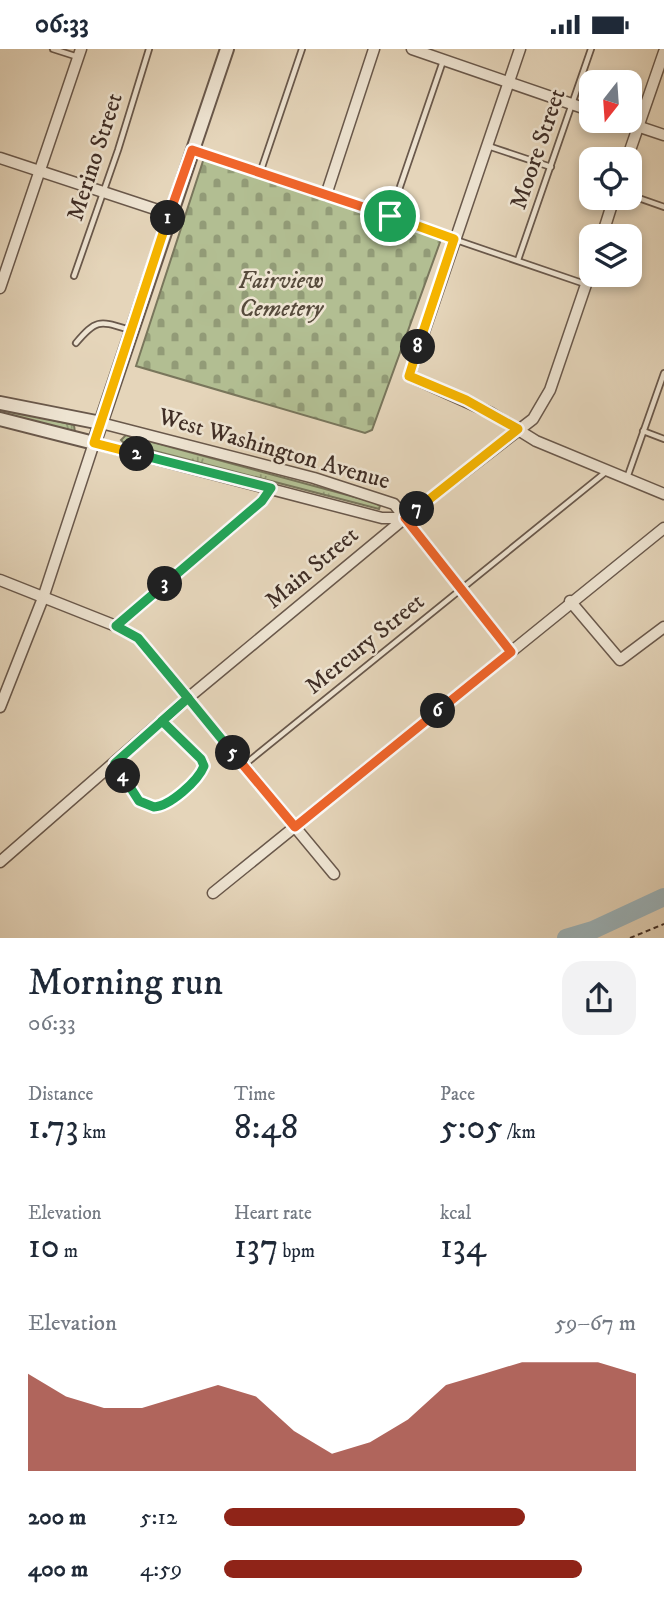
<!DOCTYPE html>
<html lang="en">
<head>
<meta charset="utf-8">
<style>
	body { margin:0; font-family:"IM FELL DW Pica",serif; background:#f2f2f3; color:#1f2937; height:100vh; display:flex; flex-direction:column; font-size:26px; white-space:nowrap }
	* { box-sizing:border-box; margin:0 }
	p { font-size:23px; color:#747a83 }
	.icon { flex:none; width:38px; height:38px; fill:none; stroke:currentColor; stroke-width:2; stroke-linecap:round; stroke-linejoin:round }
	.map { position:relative; height:889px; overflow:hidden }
	.details { display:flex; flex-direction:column; background:#fff; flex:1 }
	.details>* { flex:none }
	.needle { width:46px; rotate:197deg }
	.buttons { position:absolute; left:579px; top:21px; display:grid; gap:14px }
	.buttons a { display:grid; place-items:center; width:63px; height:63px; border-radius:14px; background:#fff; box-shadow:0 4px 10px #0003; font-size:35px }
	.pin { position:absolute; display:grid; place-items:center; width:60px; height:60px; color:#fff; margin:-30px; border:4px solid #fff; border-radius:50%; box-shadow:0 2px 7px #0007 }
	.km { position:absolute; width:35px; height:35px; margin:-18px; border-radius:50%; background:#222; color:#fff; font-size:19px; line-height:35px; text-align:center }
	.round { display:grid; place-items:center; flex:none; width:74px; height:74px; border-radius:21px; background:#f2f2f3 }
	.summary { display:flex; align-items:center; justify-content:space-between; height:119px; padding:0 28px }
	h1 { font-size:38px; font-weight:600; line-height:52px }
	.stats { display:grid; grid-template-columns:repeat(3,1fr); gap:10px; height:119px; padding:7px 28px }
	.stats div { display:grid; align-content:center }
	.stats b { font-size:35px; font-weight:600 }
	.stats small { font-size:19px; font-weight:400 }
	.stats p { font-size:19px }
	.chart { height:196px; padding:14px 28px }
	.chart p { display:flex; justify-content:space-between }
	.chart svg { width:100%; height:126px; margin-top:7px; fill:#8f2418; opacity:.7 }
	ul { padding:0 28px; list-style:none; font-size:23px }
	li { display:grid; grid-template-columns:112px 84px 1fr; align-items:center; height:52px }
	li i { height:18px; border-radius:9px; background:#8f2418 }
	.status { display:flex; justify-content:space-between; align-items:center; height:49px; padding:0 35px; background:#fff; direction:ltr }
	.status svg { height:19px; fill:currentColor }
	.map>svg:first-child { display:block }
</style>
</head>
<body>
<div class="status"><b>06:33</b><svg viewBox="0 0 49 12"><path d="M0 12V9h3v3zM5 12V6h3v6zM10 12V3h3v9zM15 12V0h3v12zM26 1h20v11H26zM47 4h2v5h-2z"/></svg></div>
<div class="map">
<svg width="664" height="889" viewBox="0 0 664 889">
	<defs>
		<pattern id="grass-tufts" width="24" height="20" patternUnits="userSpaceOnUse" patternTransform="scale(1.75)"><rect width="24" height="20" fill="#b2be92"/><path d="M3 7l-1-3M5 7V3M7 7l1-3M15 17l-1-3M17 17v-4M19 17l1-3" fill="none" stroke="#929b77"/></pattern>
		<pattern id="cemetery-stones" width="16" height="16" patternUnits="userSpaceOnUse" patternTransform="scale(1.75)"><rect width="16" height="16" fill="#b2be92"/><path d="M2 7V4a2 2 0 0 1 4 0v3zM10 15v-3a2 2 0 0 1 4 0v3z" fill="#929b77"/></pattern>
	</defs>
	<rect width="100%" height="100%" fill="#e5d5ba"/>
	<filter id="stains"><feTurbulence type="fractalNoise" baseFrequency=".00286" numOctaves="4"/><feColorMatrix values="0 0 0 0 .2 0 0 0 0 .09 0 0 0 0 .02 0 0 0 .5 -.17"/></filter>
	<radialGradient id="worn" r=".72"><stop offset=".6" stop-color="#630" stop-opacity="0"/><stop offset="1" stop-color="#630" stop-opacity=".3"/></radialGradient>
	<g fill="url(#grass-tufts)" stroke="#79765c" stroke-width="2">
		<path d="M0 359 74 376 75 384 0 365Z"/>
		<path d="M126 386 373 453 380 457 379 460 124 394 121 391Z"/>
	</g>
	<path fill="url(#cemetery-stones)" stroke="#79765c" stroke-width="2" d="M205 106 443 185 372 381 365 384 136 317Z"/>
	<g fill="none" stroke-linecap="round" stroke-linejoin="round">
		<path stroke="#9cb5bc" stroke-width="18" d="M566 889 593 881 664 848"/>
		<defs>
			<g id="service">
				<path d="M53 0 78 8"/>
				<path d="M488 97 551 118"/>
				<path d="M193 101 585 235"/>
				<path d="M260 124 302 0"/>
				<path d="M630 146 664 158"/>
				<path d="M390 167 443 12"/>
				<path d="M518 211 591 0"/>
				<path d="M74 227 118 101 149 0"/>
				<path d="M76 294C97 269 100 272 130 281"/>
				<path d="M643 382 664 390"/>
				<path d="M627 429 664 324"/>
				<path d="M115 715 130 740 149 758C166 759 202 730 203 713L162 672"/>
				<path d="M244 716 607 422"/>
			</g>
			<g id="minor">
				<path d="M412 0 592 62"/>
				<path d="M520 0 409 327 491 364 536 392 664 445"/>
				<path d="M622 72 664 86"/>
				<path d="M0 109 170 165"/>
				<path d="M627 110 664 3"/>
				<path d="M326 146 374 0"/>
				<path d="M602 187 614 149"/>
				<path d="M0 239 81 0"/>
				<path d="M101 374 314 429 394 455 511 603"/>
				<path d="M0 531 116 577 138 589 334 825"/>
				<path d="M570 552 620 611 664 578"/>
				<path d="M116 577 262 452 270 439"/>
				<path d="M0 658 43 549 94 394 382 469H405"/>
				<path d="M0 813 188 649 405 469 533 370 550 341 592 218"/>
				<path d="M213 844 664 479"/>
			</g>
			<g id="tertiary">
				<path d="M0 354 101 374"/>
				<path d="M0 370 94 394 227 0"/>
			</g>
		</defs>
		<use href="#service" stroke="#69584b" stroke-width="8"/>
		<use href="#minor" stroke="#69584b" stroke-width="13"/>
		<use href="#tertiary" stroke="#69584b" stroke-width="16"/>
		<path stroke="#402e26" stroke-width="2" stroke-dasharray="5 3.5" stroke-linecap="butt" d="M630 889 664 875"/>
		<use href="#service" stroke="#eee4d2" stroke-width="4.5"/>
		<use href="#minor" stroke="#eee4d2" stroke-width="10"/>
		<use href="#tertiary" stroke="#eee4d2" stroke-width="12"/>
	</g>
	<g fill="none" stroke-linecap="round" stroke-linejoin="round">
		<defs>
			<path id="split-1" d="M168 169 192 101 390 167"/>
			<path id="split-2" d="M137 405 94 394 168 169"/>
			<path id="split-3" d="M137 405 271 439 262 452 165 535"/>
			<path id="split-4" d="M123 727 115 714 188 649 138 589 116 577 165 535"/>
			<path id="split-5" d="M123 727 139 752 154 758C170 757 198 732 204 717L201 710 162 672 188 649 233 704"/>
			<path id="split-6" d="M233 704 295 778 438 662"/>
			<path id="split-7" d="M417 460 405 469 511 603 438 662"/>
			<path id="split-8" d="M417 460 518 380 466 351 409 327 418 298"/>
			<path id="split-9" d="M390 167 454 190 418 298"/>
		</defs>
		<use href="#split-1" stroke="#fff" stroke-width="14"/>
		<use href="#split-2" stroke="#fff" stroke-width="14"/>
		<use href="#split-3" stroke="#fff" stroke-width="14"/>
		<use href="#split-4" stroke="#fff" stroke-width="14"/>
		<use href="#split-5" stroke="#fff" stroke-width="14"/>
		<use href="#split-6" stroke="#fff" stroke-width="14"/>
		<use href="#split-7" stroke="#fff" stroke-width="14"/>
		<use href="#split-8" stroke="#fff" stroke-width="14"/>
		<use href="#split-9" stroke="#fff" stroke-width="14"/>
		<use href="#split-1" stroke="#f0652b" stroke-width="9"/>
		<use href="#split-2" stroke="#f5b400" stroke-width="9"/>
		<use href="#split-3" stroke="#22a559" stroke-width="9"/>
		<use href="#split-4" stroke="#22a559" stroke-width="9"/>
		<use href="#split-5" stroke="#22a559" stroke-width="9"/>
		<use href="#split-6" stroke="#f0652b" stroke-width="9"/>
		<use href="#split-7" stroke="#f0652b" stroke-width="9"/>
		<use href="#split-8" stroke="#f5b400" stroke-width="9"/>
		<use href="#split-9" stroke="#f5b400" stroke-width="9"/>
	</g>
	<g text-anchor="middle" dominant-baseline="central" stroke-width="5" stroke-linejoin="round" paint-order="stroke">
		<g font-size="24" fill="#402e26" stroke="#eee4d2">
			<text transform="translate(538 100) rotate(-71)">Moore Street</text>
			<text transform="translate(95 108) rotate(-72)">Merino Street</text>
			<text transform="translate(274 400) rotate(16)">West Washington Avenue</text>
			<text transform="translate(312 519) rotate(-40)">Main Street</text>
			<text transform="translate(365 595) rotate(-39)">Mercury Street</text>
		</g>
		<g font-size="24" font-style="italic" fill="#574b3c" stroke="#eee4d2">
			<text x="281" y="232">Fairview<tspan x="281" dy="28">Cemetery</tspan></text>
		</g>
	</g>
	<rect width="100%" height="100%" filter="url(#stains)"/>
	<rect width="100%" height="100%" fill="url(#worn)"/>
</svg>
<div class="buttons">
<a><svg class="needle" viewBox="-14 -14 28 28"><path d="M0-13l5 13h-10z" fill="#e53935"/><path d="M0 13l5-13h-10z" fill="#747a83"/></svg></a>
<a><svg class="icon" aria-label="locate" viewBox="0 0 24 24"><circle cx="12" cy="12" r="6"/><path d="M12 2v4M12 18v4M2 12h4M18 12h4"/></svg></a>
<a><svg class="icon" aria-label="layers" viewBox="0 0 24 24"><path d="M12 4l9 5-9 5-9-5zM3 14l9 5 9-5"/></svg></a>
</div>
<div class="pin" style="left:390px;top:167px;background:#1e9e55"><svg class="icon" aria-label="arrive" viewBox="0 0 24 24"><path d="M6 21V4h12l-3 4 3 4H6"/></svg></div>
<b class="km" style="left:168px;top:169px">1</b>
<b class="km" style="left:137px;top:405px">2</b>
<b class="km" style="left:165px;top:535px">3</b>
<b class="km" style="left:123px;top:727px">4</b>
<b class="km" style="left:233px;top:704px">5</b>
<b class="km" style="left:438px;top:662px">6</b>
<b class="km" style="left:417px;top:460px">7</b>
<b class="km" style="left:418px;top:298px">8</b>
</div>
<section class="details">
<div class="summary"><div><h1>Morning run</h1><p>06:33</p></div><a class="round"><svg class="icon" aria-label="share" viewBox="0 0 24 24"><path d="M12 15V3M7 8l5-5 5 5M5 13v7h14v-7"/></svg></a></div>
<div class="stats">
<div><p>Distance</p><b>1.73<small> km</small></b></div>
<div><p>Time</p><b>8:48</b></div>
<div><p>Pace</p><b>5:05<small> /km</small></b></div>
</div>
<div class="stats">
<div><p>Elevation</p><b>10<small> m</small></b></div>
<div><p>Heart rate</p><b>137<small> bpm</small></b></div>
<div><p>kcal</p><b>134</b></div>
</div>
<div class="chart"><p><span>Elevation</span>59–67 m</p>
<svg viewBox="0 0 160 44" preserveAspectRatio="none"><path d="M0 44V10L10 18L20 22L30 22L40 18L50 14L60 18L70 30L80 38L90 34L100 26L110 14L120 10L130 6L140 6L150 6L160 10V44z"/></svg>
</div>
<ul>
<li><b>200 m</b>5:12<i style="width:73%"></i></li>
<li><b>400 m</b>4:59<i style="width:87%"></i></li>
</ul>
</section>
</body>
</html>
